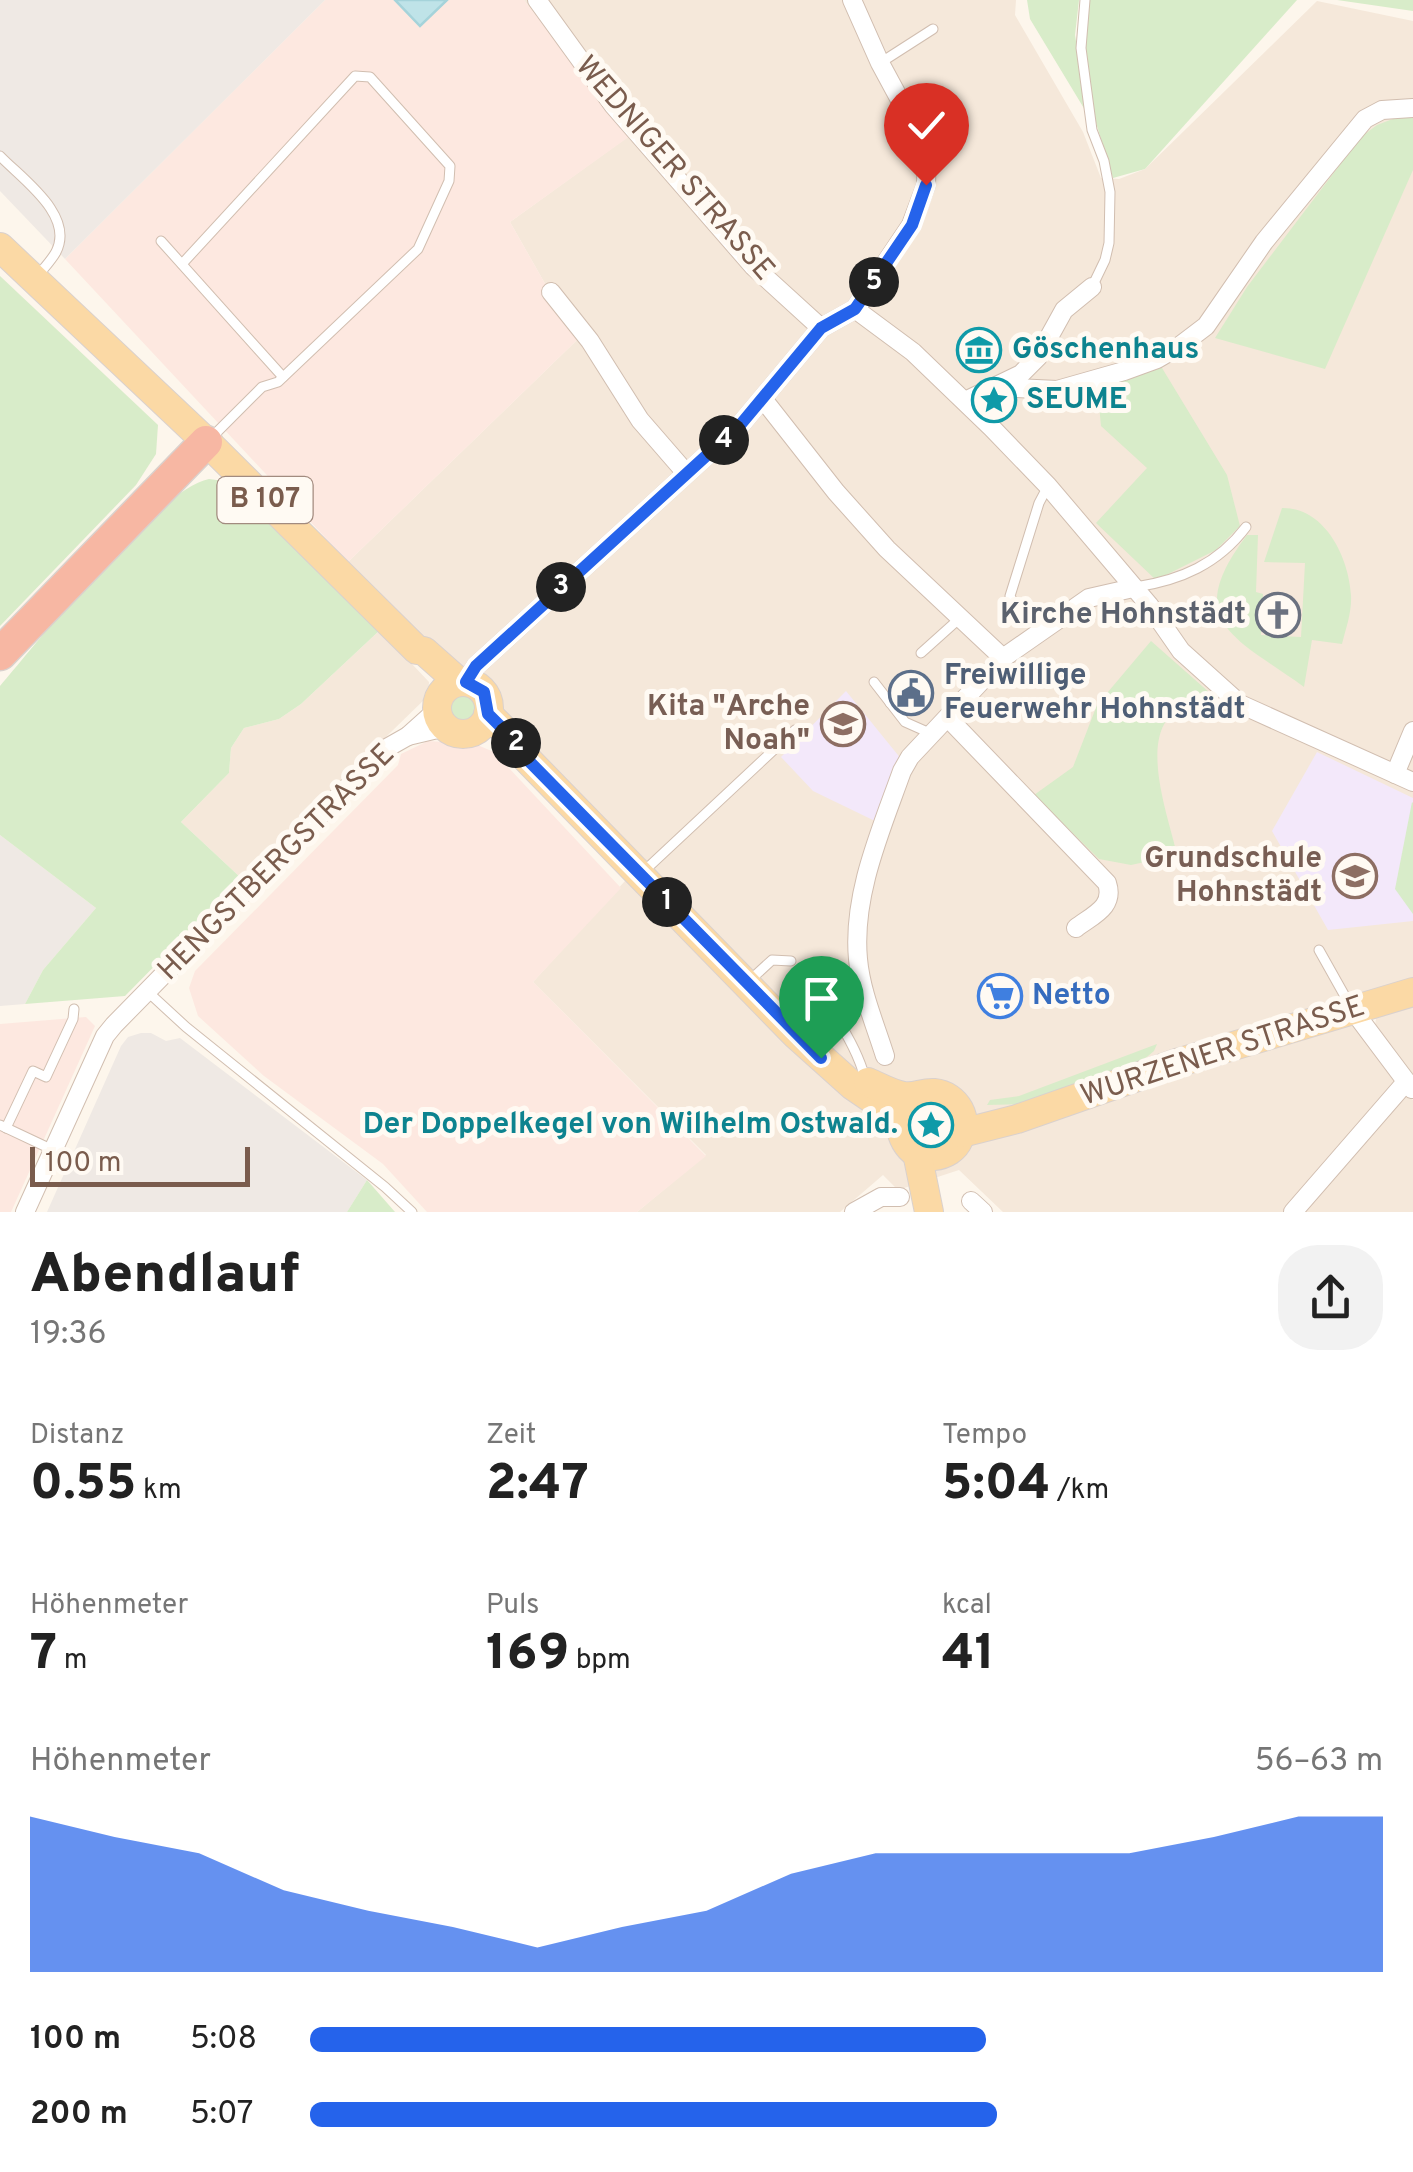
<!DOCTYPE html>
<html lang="de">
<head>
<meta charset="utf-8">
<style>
	body { margin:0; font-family:Overpass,sans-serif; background:#f2f2f2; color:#222; height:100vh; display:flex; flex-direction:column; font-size:38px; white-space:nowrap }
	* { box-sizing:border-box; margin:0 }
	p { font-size:32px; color:#767676 }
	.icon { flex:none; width:55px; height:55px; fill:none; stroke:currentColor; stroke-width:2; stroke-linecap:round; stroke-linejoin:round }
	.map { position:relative; height:1212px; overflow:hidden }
	.panel { display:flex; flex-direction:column; background:#fff; flex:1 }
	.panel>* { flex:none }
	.scale { position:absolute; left:30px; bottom:25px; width:220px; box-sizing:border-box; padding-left:10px; border:5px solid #7a5c4d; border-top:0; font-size:28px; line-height:35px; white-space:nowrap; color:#7a5c4d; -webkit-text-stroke:8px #fffaf3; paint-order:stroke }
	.pin { position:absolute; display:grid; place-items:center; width:85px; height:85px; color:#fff; margin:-102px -42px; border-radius:50% 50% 50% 0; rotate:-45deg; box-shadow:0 0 10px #0007 }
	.pin .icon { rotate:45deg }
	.km { position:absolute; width:50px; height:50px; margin:-25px; border-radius:50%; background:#222; color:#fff; font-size:28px; line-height:50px; text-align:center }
	.round { display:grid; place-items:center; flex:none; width:105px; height:105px; border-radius:40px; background:#f2f2f2 }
	.head { display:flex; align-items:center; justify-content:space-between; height:170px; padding:0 30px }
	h1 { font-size:55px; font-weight:800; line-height:75px }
	.metrics { display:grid; grid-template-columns:repeat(3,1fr); gap:15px; height:170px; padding:10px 30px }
	.metrics div { display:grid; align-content:center }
	.metrics b { font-size:50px; font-weight:800 }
	.metrics small { font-size:28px; font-weight:400 }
	.metrics p { font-size:28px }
	.chart { height:280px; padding:20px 30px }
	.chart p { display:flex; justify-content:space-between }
	.chart svg { width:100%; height:180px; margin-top:10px; fill:#2563eb; opacity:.7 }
	ul { padding:0 30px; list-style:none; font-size:32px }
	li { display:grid; grid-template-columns:160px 120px 1fr; align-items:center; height:75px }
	li i { height:25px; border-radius:12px; background:#2563eb }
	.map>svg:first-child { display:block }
</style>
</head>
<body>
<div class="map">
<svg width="1413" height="1212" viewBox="0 0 1413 1212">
	<rect width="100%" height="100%" fill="#fdf6ec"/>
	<g fill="#f5e8da">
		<path d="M524 0H1016L1015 15 1083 132 1101 178 1119 179 1145 169 1317 1 1413 21V1077L1375 1027 1376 1018 1358 1025 1397 1083 1289 1212H1003L959 1170 898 1190 883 1175 840 1212H637L706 1155 533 982 645 859 506 721 498 689 483 671 446 663 348 562 577 340 510 222 629 136Z"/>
		<path d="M380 630 429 682 428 696 241 878 181 822 229 773 231 748 244 728 279 719 301 704Z"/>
		<path d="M1402 1095H1408L1413 1100V1212H1302Z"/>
	</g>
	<g fill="#fde8e0">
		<path d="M325 0H524L630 136 510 222 577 340 348 562 65 259Z"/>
		<path d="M428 741 475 744 494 752 621 888 533 982 706 1156 637 1212H427L383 1164 264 1076 198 1016 189 988 195 971 398 765 401 754Z"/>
		<path d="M86 1017 95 1026 11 1212H0V1024Z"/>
	</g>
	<g fill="#efe9e4">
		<path d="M0 0H325L65 259 0 191Z"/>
		<path d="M0 835 96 908 43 970 25 1004 0 1006Z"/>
		<path d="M141 1033H151L166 1041 180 1038 367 1180 347 1212H47L121 1046 128 1037Z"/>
	</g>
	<g fill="#f3e8fa">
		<path d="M846 691 902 760 877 822 813 791 781 757Z"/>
		<path d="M1317 752 1413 798V921L1328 930 1272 831Z"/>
	</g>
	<g fill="#d8ecc9">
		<path d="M1027 0H1079L1075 35 1088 115 1030 19Z"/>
		<path d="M1089 0H1297L1145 169 1113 178 1093 113 1085 49Z"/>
		<path d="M1337 0H1413V11Z"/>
		<path d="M1398 117 1413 118V170L1325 369 1215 338 1247 287 1361 137 1377 125Z"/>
		<path d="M0 276 158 425 156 454 136 485 0 626Z"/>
		<path d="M1159 363 1227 475 1240 526 1216 550 1156 580 1096 523 1147 468 1101 426 1097 384Z"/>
		<path d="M209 479 224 481 380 630 301 704 279 719 244 728 231 748 229 773 181 822 241 878 125 996 25 1004 43 970 96 908 0 835V686C41 639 154 491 209 479Z"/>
		<path d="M1282 508C1325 507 1349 558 1351 595 1352 612 1346 628 1342 644L1312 640 1304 687C1235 637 1181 622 1247 535H1258L1256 592 1263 594 1261 635 1301 637 1305 563 1264 562Z"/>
		<path d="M1151 641 1219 701C1207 702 1193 703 1181 708 1135 731 1169 817 1177 855L1131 865 1099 859 1034 795 1073 767 1097 705Z"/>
		<circle cx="463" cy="707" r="15"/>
		<path d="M1412 802 1413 803V914L1395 889Z"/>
		<path d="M1157 1044 1154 1051 1142 1061 1089 1082 1023 1104 987 1105 990 1100 1019 1096Z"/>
		<path d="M924 1106 942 1108 950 1118 951 1130 938 1144 919 1142 911 1119Z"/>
		<path d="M367 1180 395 1212H347Z"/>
	</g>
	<path fill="#bfe3e8" stroke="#a5d3da" stroke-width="2.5" d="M395 0H447L420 26Z"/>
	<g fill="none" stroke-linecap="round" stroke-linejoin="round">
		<defs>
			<g id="lane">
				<path d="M1085 0 1081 48 1092 130 1104 161 1110 192 1109 243 1105 260 1092 287"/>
				<path d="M880 63 933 29"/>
				<path d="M0 156C22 179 75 215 56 252 51 261 42 270 36 278"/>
				<path d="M161 241 283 377"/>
				<path d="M182 264 355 76 370 77 450 166 449 181 418 249 278 382 262 387 212 437"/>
				<path d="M1136 587C1181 580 1218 564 1246 527"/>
				<path d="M1043 630 1017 610 1010 596 1039 503 1048 486"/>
				<path d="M921 653 960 618"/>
				<path d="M874 682 905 722 932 734"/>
				<path d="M890 703 906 692"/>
				<path d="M642 873 795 730"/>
				<path d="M1319 950 1351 1007"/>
				<path d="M803 973C827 1002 855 1041 865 1078"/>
				<path d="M748 982 772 960 791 961"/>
				<path d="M148 992 186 1027 385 1187 412 1212"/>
				<path d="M0 1125 53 1150"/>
				<path d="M6 1128 33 1071 46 1077 73 1019 74 1009"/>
			</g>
			<g id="street">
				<path d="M537 0 613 105 753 266 821 328"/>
				<path d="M551 292 590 341 640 420 686 473"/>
				<path d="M855 309 913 352 992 428 1048 486 1149 605 1181 651 1240 704 1413 782"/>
				<path d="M998 387 1057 390 1124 371 1157 359 1181 345 1206 326 1264 242 1365 119 1382 110 1413 108"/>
				<path d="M763 399 836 492 887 549 1003 658"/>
				<path d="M965 401 1021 374 1038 357 1064 310 1092 287"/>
				<path d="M466 682 476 666 741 424 821 328 855 309 911 225 926 185 927 150 880 63 852 0"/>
				<path d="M948 718 1107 883C1115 907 1093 915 1076 928"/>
				<path d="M408 736 446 727"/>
				<path d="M1395 774 1413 731"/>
				<path d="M1352 1009 1412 1089"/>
				<path d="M885 1056C875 1024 861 992 858 959 852 895 881 830 902 771L910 757 1003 658 1089 598 1133 588"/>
				<path d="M971 1201 983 1212"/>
				<path d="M25 1212 105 1036 114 1025 385 749 408 736 437 710"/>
				<path d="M854 1212 881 1197H900"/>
				<path d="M1293 1212 1406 1082"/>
			</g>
			<g id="primary">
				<path d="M0 247 214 449 417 650 424 651 459 682"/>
				<circle cx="463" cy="708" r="26"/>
				<path d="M488 714 514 740 522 754 795 1034 853 1086 900 1118"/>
				<path d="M868 1082C880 1087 891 1094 904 1096 915 1098 923 1092 934 1093 957 1095 970 1120 959 1139 955 1149 945 1155 934 1156 910 1159 898 1136 901 1115L915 1097"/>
				<path d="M962 1133 1017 1119 1180 1062 1413 992"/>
				<path d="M917 1153 929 1212"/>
			</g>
			<path id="highway" d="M0 654 206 442"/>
		</defs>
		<use href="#lane" stroke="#d1beb0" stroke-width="11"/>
		<use href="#street" stroke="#d1beb0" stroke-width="20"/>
		<use href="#primary" stroke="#dad1cd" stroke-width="30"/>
		<use href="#highway" stroke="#dad1cd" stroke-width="35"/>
		<use href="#lane" stroke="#fff" stroke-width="9"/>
		<use href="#street" stroke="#fff" stroke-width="18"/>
		<use href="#primary" stroke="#fbd9a5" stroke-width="28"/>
		<use href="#highway" stroke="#f7b7a3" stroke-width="32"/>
	</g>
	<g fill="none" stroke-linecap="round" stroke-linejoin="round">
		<defs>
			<path id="route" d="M821 1058 522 754 514 740 488 714 484 692 466 682 476 666 741 424 821 328 855 309 912 225 926 185"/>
		</defs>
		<use href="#route" stroke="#fff" stroke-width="20"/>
		<use href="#route" stroke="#2563eb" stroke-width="12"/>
	</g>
	<defs>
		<symbol id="museum-ring" viewBox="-11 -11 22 22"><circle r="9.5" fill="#fffaf3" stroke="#0f9aa8" stroke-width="1.5"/><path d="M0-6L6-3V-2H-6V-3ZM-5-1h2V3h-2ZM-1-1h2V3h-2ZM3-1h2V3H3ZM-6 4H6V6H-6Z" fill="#0f9aa8"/></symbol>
		<symbol id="sight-ring" viewBox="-11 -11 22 22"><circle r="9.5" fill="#fffaf3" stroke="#0f9aa8" stroke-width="1.5"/><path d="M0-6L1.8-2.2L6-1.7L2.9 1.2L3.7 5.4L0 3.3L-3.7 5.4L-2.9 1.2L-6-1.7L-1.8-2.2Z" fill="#0f9aa8"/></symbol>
		<symbol id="church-ring" viewBox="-11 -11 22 22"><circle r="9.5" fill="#fffaf3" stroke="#6b7280" stroke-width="1.5"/><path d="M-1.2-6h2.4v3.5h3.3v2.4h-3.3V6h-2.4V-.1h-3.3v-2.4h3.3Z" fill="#6b7280"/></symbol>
		<symbol id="civic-ring" viewBox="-11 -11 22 22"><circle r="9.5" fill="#fffaf3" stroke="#5c6f8a" stroke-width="1.5"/><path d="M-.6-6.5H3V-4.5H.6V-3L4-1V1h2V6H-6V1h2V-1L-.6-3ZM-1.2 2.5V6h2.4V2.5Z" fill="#5c6f8a"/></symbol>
		<symbol id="school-ring" viewBox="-11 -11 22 22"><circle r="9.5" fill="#fffaf3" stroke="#8d6e63" stroke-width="1.5"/><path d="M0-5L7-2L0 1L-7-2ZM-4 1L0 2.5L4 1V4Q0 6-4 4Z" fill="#8d6e63"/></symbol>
		<symbol id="supermarket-ring" viewBox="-11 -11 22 22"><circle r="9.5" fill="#fffaf3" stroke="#3f7fe0" stroke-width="1.5"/><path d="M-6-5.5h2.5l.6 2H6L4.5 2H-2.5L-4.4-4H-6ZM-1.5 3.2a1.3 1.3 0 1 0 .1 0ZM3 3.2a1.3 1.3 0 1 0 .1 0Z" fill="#3f7fe0"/></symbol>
	</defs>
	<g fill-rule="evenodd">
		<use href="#museum-ring" x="954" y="325" width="50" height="50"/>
		<use href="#sight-ring" x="969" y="375" width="50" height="50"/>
		<use href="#church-ring" x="1253" y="590" width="50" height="50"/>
		<use href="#civic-ring" x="886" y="668" width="50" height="50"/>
		<use href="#school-ring" x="818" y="699" width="50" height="50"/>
		<use href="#school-ring" x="1330" y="851" width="50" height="50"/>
		<use href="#supermarket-ring" x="975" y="971" width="50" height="50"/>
		<use href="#sight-ring" x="906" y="1100" width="50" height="50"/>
	</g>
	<g text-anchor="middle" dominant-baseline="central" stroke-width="10" stroke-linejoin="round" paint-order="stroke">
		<rect fill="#fffaf3" stroke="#a28b7f" stroke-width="2.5" x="217.5" y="477" width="95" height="46" rx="8"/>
		<g font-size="28" font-weight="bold" fill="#7a5c4d">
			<text x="265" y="500">B 107</text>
		</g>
		<g font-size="30" fill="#7a5c4d" stroke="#fffaf3">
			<text transform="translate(674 169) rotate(49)">WEDNIGER STRASSE</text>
			<text transform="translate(277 863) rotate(-45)">HENGSTBERGSTRASSE</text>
			<text transform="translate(1223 1052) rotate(-18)">WURZENER STRASSE</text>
		</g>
		<g font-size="30" font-weight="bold" fill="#0d838f" stroke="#fffaf3" text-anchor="start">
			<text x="1012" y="350">Göschenhaus</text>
			<text x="1026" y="400">SEUME</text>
			<text x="898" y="1125" text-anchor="end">Der Doppelkegel von Wilhelm Ostwald.</text>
		</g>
		<g font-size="30" font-weight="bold" fill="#5b616d" stroke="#fffaf3" text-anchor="end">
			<text x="1246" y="615">Kirche Hohnstädt</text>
		</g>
		<g font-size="30" font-weight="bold" fill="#4e5e75" stroke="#fffaf3" text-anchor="start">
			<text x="944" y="676">Freiwillige<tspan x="944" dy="34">Feuerwehr Hohnstädt</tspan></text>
		</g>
		<g font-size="30" font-weight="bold" fill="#785e54" stroke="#fffaf3" text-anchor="end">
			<text x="810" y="707">Kita "Arche<tspan x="810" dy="34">Noah"</tspan></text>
			<text x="1322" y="859">Grundschule<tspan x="1322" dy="34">Hohnstädt</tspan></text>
		</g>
		<g font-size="30" font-weight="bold" fill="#366cbe" stroke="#fffaf3" text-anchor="start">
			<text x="1032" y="996">Netto</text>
		</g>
	</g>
</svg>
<div class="scale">100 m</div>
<div class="pin" style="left:821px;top:1058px;background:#1e9e55"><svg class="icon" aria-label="arrive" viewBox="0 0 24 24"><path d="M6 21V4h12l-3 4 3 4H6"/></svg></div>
<div class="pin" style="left:926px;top:185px;background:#d93025"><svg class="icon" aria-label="check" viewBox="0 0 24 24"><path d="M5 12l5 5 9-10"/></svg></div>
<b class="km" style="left:667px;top:902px">1</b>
<b class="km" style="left:516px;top:743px">2</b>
<b class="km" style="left:561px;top:587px">3</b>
<b class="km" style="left:724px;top:440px">4</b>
<b class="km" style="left:874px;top:282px">5</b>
</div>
<section class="panel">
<div class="head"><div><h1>Abendlauf</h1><p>19:36</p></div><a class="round"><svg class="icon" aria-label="share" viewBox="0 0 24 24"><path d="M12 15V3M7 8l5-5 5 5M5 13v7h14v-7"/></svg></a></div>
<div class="metrics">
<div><p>Distanz</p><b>0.55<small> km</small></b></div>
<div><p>Zeit</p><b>2:47</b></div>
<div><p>Tempo</p><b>5:04<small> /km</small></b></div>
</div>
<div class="metrics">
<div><p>Höhenmeter</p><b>7<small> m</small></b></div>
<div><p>Puls</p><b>169<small> bpm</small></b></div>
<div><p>kcal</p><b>41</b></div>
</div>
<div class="chart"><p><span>Höhenmeter</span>56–63 m</p>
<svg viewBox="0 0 160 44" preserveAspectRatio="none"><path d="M0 44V6L10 11L20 15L30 24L40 29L50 33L60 38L70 33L80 29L90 20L100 15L110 15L120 15L130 15L140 11L150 6L160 6V44z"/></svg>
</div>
<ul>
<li><b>100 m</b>5:08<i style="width:63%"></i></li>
<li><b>200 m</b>5:07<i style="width:64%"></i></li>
</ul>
</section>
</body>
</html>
